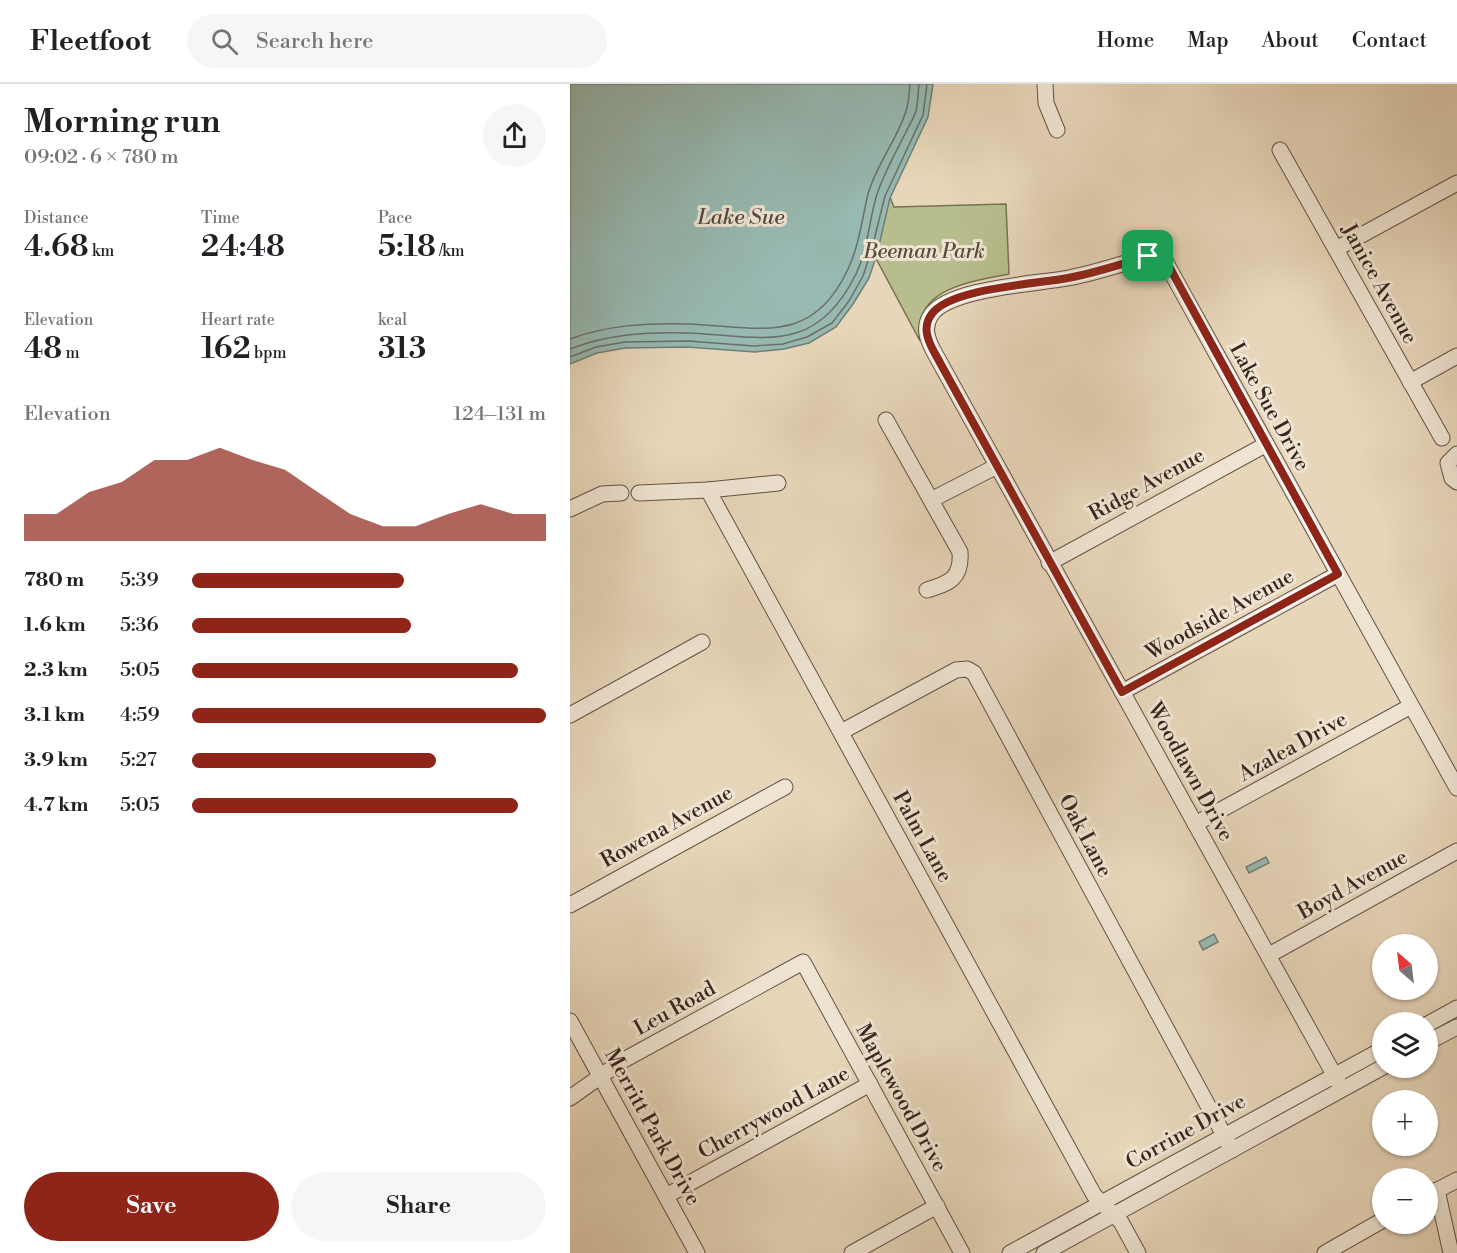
<!DOCTYPE html>
<html lang="en">
<head>
<meta charset="utf-8">
<style>
	body { margin:0; font-family:"Libre Bodoni",serif; background:#f6f6f6; color:#202124; height:100vh; display:flex; flex-direction:column; font-size:22px; white-space:nowrap }
	* { box-sizing:border-box; margin:0 }
	p { font-size:20px; color:#757577 }
	.icon { flex:none; width:33px; height:33px; fill:none; stroke:currentColor; stroke-width:2; stroke-linecap:round; stroke-linejoin:round }
	.map { position:relative; flex:1; overflow:hidden }
	.details { display:flex; flex-direction:column; background:#fff; width:570px }
	.details>* { flex:none }
	.needle { width:39px; rotate:332deg }
	.controls { position:absolute; left:802px; top:850px; display:grid; gap:12px }
	.controls a { display:grid; place-items:center; width:66px; height:66px; border-radius:50%; background:#fff; box-shadow:0 2px 4px #0004; font-size:30px }
	.pin { position:absolute; display:grid; place-items:center; width:51px; height:51px; color:#fff; margin:-26px; border-radius:12px; box-shadow:0 3px 9px #0006 }
	.round { display:grid; place-items:center; flex:none; width:63px; height:63px; border-radius:32px; background:#f6f6f6 }
	.summary { display:flex; align-items:center; justify-content:space-between; height:102px; padding:0 24px }
	h1 { font-size:33px; font-weight:600; line-height:45px }
	.figures { display:grid; grid-template-columns:repeat(3,1fr); gap:9px; height:102px; padding:6px 24px }
	.figures div { display:grid; align-content:center }
	.figures b { font-size:30px; font-weight:600 }
	.figures small { font-size:16px; font-weight:400 }
	.figures p { font-size:16px }
	.chart { height:168px; padding:12px 24px }
	.chart p { display:flex; justify-content:space-between }
	.chart svg { width:100%; height:108px; margin-top:6px; fill:#8f2418; opacity:.7 }
	.button { display:flex; gap:12px; margin-top:auto; padding:12px 24px }
	.button a { flex:1; height:69px; border-radius:36px; background:#8f2418; color:#fff; font-size:24px; font-weight:600; line-height:69px; text-align:center }
	.button a+a { background:#f6f6f6; color:#202124 }
	ul { padding:0 24px; list-style:none; font-size:20px }
	li { display:grid; grid-template-columns:96px 72px 1fr; align-items:center; height:45px }
	li i { height:15px; border-radius:8px; background:#8f2418 }
	header { display:flex; align-items:center; gap:36px; box-sizing:border-box; height:84px; padding:0 30px; background:#fff; border-bottom:2px solid #e0e0e0 }
	header strong { font-size:28px }
	nav { display:flex; gap:33px; margin-inline-start:auto; font-size:21px }
	.search { width:420px; height:54px; background:#f6f6f6; display:flex; align-items:center; gap:15px; box-sizing:border-box; padding:0 21px; border-radius:33px; color:#757577; font-size:22px }
	main { display:flex; flex:1; min-height:0 }
	.map>svg:first-child { display:block }
</style>
</head>
<body>
<header>
<strong>Fleetfoot</strong>
<div class="search"><svg class="icon" aria-label="search" viewBox="0 0 24 24"><circle cx="10" cy="10" r="6"/><path d="M15 15l6 6"/></svg>Search here</div>
<nav><a>Home</a><a>Map</a><a>About</a><a>Contact</a></nav>
</header>
<main>
<section class="details">
<div class="summary"><div><h1>Morning run</h1><p>09:02 · 6 × 780 m</p></div><a class="round"><svg class="icon" aria-label="share" viewBox="0 0 24 24"><path d="M12 15V3M7 8l5-5 5 5M5 13v7h14v-7"/></svg></a></div>
<div class="figures">
<div><p>Distance</p><b>4.68<small> km</small></b></div>
<div><p>Time</p><b>24:48</b></div>
<div><p>Pace</p><b>5:18<small> /km</small></b></div>
</div>
<div class="figures">
<div><p>Elevation</p><b>48<small> m</small></b></div>
<div><p>Heart rate</p><b>162<small> bpm</small></b></div>
<div><p>kcal</p><b>313</b></div>
</div>
<div class="chart"><p><span>Elevation</span>124–131 m</p>
<svg viewBox="0 0 160 44" preserveAspectRatio="none"><path d="M0 44V33L10 33L20 24L30 20L40 11L50 11L60 6L70 11L80 15L90 24L100 33L110 38L120 38L130 33L140 29L150 33L160 33V44z"/></svg>
</div>
<ul>
<li><b>780 m</b>5:39<i style="width:60%"></i></li>
<li><b>1.6 km</b>5:36<i style="width:62%"></i></li>
<li><b>2.3 km</b>5:05<i style="width:92%"></i></li>
<li><b>3.1 km</b>4:59<i style="width:100%"></i></li>
<li><b>3.9 km</b>5:27<i style="width:69%"></i></li>
<li><b>4.7 km</b>5:05<i style="width:92%"></i></li>
</ul>
<div class="button"><a>Save</a><a>Share</a></div>
</section>
<div class="map">
<svg width="887" height="1169" viewBox="0 0 887 1169">
	<rect width="100%" height="100%" fill="#e7d6b9"/>
	<filter id="stains"><feTurbulence type="fractalNoise" baseFrequency=".00333" numOctaves="4"/><feColorMatrix values="0 0 0 0 .2 0 0 0 0 .09 0 0 0 0 .02 0 0 0 .5 -.17"/></filter>
	<radialGradient id="worn" r=".72"><stop offset=".6" stop-color="#630" stop-opacity="0"/><stop offset="1" stop-color="#630" stop-opacity=".3"/></radialGradient>
	<path fill="#b8bd8d" stroke="#787256" stroke-width="1.5" d="M303 71 324 123 436 120 439 190C400 198 342 204 350 257L262 92Z"/>
	<g fill="#97b9b1" stroke="#717e77" stroke-width="1.5">
		<path d="M0 0H363L358 33 320 114 307 170 299 194 283 220 266 243 239 259 214 265 185 268 117 263 55 264 27 269 0 280Z"/>
		<path d="M696 773 699 779 679 789 676 783Z"/>
		<path d="M644 850 648 858 633 866 629 858Z"/>
	</g>
	<g fill="none" stroke-linecap="round" stroke-linejoin="round">
		<g stroke="#687068" stroke-width="1.5">
			<path d="M0 255C37 241 77 239 117 240 186 242 242 264 278 185 289 162 292 135 298 110 306 81 327 56 336 27 339 19 339 9 340 0"/>
			<path d="M0 265C38 250 77 248 117 249 192 252 245 273 286 190 298 165 299 136 307 110 314 89 326 68 336 48 339 41 344 34 346 27 348 18 348 9 349 0"/>
			<path d="M0 273 26 263 55 258 118 257 184 262 213 260 237 253 262 239 279 217 293 192 301 168 315 112 353 31 357 0"/>
		</g>
		<defs>
			<g id="minor">
				<path d="M475 0 476 19 487 46"/>
				<path d="M710 66 872 354"/>
				<path d="M766 165 887 99"/>
				<path d="M840 298 887 272"/>
				<path d="M316 336 390 468C392 495 379 499 357 506"/>
				<path d="M887 370 878 379 882 394 887 398"/>
				<path d="M138 406 524 1111 551 1138 568 1169"/>
				<path d="M69 409 138 406 208 399"/>
				<path d="M361 416 427 382"/>
				<path d="M0 425 32 410 51 409"/>
				<path d="M479 479 695 361"/>
				<path d="M552 608 768 490"/>
				<path d="M0 631 132 558"/>
				<path d="M271 648 386 586 397 585 404 589 662 1066"/>
				<path d="M625 740 841 622"/>
				<path d="M0 821 215 703"/>
				<path d="M699 871 887 767"/>
				<path d="M0 937 127 1169"/>
				<path d="M858 940 887 924"/>
				<path d="M858 958 887 943"/>
				<path d="M772 1005 363 266C357 254 353 243 361 231 379 204 467 200 498 194 525 189 552 180 578 172H588L595 177 887 704"/>
				<path d="M0 1014 52 977 233 878 392 1169"/>
				<path d="M867 1106 881 1169"/>
				<path d="M860 1110 887 1096"/>
				<path d="M96 1112 300 1000"/>
				<path d="M282 1169 367 1122"/>
				<path d="M440 1169 813 965"/>
				<path d="M474 1169 813 983"/>
				<path d="M755 1169 813 1136"/>
			</g>
		</defs>
		<use href="#minor" stroke="#645246" stroke-width="17"/>
		<use href="#minor" stroke="#efe4d2" stroke-width="15"/>
	</g>
	<g fill="none" stroke-linecap="round" stroke-linejoin="round">
		<defs>
			<path id="route" d="M578 172H588L596 177 768 490 552 608 363 266C357 254 353 243 361 231 378 204 467 200 498 194 525 189 552 180 578 172Z"/>
		</defs>
		<use href="#route" stroke="#fff" stroke-width="12"/>
		<use href="#route" stroke="#8f2418" stroke-width="8"/>
	</g>
	<g text-anchor="middle" dominant-baseline="central" stroke-width="6" stroke-linejoin="round" paint-order="stroke">
		<g font-size="21" font-style="italic" fill="#584c3a" stroke="#efe4d2">
			<text x="354" y="168">Beeman Park</text>
		</g>
		<g font-size="21" fill="#38261f" stroke="#efe4d2">
			<text transform="translate(809 200) rotate(61)">Janice Avenue</text>
			<text transform="translate(699 323) rotate(61)">Lake Sue Drive</text>
			<text transform="translate(577 401) rotate(-29)">Ridge Avenue</text>
			<text transform="translate(650 531) rotate(-29)">Woodside Avenue</text>
			<text transform="translate(723 663) rotate(-29)">Azalea Drive</text>
			<text transform="translate(620 688) rotate(61)">Woodlawn Drive</text>
			<text transform="translate(97 743) rotate(-29)">Rowena Avenue</text>
			<text transform="translate(515 752) rotate(62)">Oak Lane</text>
			<text transform="translate(352 753) rotate(61)">Palm Lane</text>
			<text transform="translate(783 801) rotate(-29)">Boyd Avenue</text>
			<text transform="translate(105 925) rotate(-29)">Leu Road</text>
			<text transform="translate(331 1014) rotate(61)">Maplewood Drive</text>
			<text transform="translate(204 1029) rotate(-29)">Cherrywood Lane</text>
			<text transform="translate(82 1043) rotate(61)">Merritt Park Drive</text>
			<text transform="translate(616 1048) rotate(-29)">Corrine Drive</text>
		</g>
		<g font-size="22" font-style="italic" fill="#504b44" stroke="#efe4d2">
			<text x="171" y="133">Lake Sue</text>
		</g>
	</g>
	<rect width="100%" height="100%" filter="url(#stains)"/>
	<rect width="100%" height="100%" fill="url(#worn)"/>
</svg>
<div class="controls">
<a><svg class="needle" viewBox="-14 -14 28 28"><path d="M0-13l5 13h-10z" fill="#e53935"/><path d="M0 13l5-13h-10z" fill="#757577"/></svg></a>
<a><svg class="icon" aria-label="layers" viewBox="0 0 24 24"><path d="M12 4l9 5-9 5-9-5zM3 14l9 5 9-5"/></svg></a>
<a>+</a>
<a>−</a>
</div>
<div class="pin" style="left:578px;top:172px;background:#1e9e55"><svg class="icon" aria-label="arrive" viewBox="0 0 24 24"><path d="M6 21V4h12l-3 4 3 4H6"/></svg></div>
</div>
</main>
</body>
</html>
